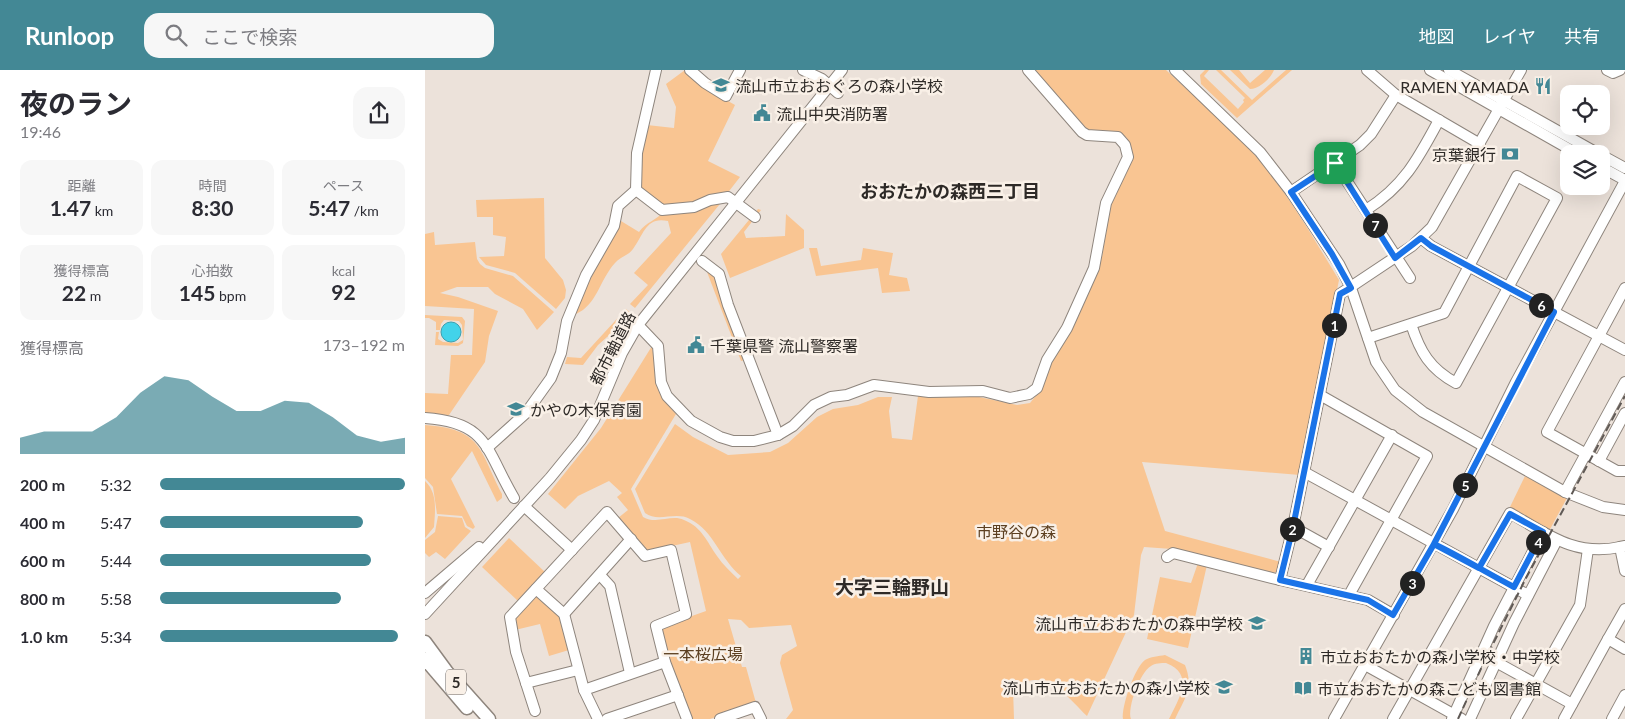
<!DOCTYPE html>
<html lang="ja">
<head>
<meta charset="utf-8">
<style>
	body { margin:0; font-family:Lato,"Noto Sans JP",sans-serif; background:#f7f7f7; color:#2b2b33; height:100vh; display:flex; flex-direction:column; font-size:19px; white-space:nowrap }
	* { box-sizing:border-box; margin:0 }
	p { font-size:16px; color:#7c7c81 }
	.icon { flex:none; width:28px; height:28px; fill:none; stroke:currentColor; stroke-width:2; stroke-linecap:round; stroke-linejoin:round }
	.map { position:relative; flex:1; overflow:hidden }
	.side { display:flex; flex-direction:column; background:#fff; width:425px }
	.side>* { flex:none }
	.buttons { position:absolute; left:1135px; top:15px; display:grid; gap:10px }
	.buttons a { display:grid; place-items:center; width:50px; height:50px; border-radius:10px; background:#fff; box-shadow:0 5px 20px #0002; font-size:25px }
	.pin { position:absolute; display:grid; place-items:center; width:42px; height:42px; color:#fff; margin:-21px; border-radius:10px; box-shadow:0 2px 8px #0006 }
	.km { position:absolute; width:25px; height:25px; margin:-12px; border-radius:50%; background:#222; color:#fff; font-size:14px; line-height:25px; text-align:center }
	.round { display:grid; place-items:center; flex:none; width:52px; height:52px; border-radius:15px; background:#f7f7f7 }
	.overview { display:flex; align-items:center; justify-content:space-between; height:85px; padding:0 20px }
	h1 { font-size:28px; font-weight:700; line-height:38px }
	.metrics { display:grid; grid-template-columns:repeat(3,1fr); gap:8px; height:85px; padding:5px 20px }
	.metrics div { display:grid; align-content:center; border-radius:12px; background:#f7f7f7; text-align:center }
	.metrics b { font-size:21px; font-weight:700 }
	.metrics small { font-size:14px; font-weight:400 }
	.metrics p { font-size:14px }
	.chart { height:140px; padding:10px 20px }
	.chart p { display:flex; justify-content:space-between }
	.chart svg { width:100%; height:90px; margin-top:5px; fill:#438895; opacity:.7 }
	ul { padding:0 20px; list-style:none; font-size:16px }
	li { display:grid; grid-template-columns:80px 60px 1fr; align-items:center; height:38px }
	li i { height:12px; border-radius:6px; background:#438895 }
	header { display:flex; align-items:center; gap:30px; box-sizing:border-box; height:70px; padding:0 25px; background:#438895; color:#fff }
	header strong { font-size:24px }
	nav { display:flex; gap:28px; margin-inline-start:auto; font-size:18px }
	.search { width:350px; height:45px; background:#f7f7f7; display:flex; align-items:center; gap:12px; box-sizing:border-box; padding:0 18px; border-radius:15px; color:#7c7c81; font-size:19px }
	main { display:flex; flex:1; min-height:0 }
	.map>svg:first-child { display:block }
</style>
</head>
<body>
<header>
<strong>Runloop</strong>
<div class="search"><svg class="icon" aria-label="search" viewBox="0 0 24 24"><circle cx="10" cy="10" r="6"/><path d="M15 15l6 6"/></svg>ここで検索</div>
<nav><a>地図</a><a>レイヤ</a><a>共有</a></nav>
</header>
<main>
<section class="side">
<div class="overview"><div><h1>夜のラン</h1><p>19:46</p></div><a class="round"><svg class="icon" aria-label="share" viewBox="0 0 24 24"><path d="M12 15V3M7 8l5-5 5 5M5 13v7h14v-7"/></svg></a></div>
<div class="metrics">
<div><p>距離</p><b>1.47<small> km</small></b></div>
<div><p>時間</p><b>8:30</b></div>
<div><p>ペース</p><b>5:47<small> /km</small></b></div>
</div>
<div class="metrics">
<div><p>獲得標高</p><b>22<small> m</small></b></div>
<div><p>心拍数</p><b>145<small> bpm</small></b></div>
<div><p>kcal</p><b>92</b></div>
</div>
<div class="chart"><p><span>獲得標高</span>173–192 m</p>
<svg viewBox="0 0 160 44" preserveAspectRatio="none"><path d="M0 44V36L10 33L20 33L30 33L40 26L50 14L60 6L70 8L80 16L90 23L100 23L110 18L120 19L130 26L140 35L150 38L160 36V44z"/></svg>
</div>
<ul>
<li><b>200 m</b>5:32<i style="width:100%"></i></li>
<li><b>400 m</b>5:47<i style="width:83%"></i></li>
<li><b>600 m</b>5:44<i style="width:86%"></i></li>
<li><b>800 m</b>5:58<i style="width:74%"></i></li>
<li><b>1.0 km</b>5:34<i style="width:97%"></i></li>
</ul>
</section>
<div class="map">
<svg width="1200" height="649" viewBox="0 0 1200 649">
	<rect width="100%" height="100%" fill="#ece2da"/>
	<g fill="#f9c592">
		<polygon points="260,0 282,19 310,35 283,91 315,107 301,125 269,135 243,139 214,118 214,91 222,55 249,58 251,37 241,14"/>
		<path d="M609 0H741C776 33 815 64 844 102 870 136 892 174 914 210L875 405 717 392 740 461 856 492 854 501 845 504 747 479 719 477 716 485 709 545 662 646C639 624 622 596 588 618L589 649H361L368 640 355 593 357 585 372 576 366 555 324 558 316 550 303 549 317 597H321L331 633 285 649H265L238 575 236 557 281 541 265 472 224 481H219L193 448 203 440 192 427 197 423 184 411 153 426 140 439 123 424 176 358 227 276C231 302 233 324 251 344L206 419 218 447C232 455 246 444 259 450 277 457 282 472 292 486 298 495 306 502 313 509L316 506C295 489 289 461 265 449 250 441 233 453 220 443L210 419 250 354 268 367 303 385 345 382 363 373 392 347 408 339 433 335 453 327H467L464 341 467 368 487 370 493 326 554 327 592 335 605 333 617 318 625 295 671 205 677 187 686 134 708 88 702 68 687 61 663 60Z"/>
		<polygon points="780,0 784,0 779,6 813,39 819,32 818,30 820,28 791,0 796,0 827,30 861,0 867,0 812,48 776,14 775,5"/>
		<path d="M805 0H814L825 13 840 0H849C846 8 834 19 825 19Z"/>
		<polygon points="119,128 120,188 138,210 141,220 140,228 131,239 90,203 61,195 54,187 79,186 81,167 68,165 68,147 52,147 51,130"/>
		<path d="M299 129 210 238 205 234 223 215 209 203 246 163 243 151C221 146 219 164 208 179 204 185 195 187 190 193 175 209 172 235 151 244L150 241 193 152 196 151 214 162C221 152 232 150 239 141Z"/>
		<polygon points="333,139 336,140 319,162 321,168 360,166 361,144 379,160 379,178 305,208 296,184"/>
		<polygon points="9,162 10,175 50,172 52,189 55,194 60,198 88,206 129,242 112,260 98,239 70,224 63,217 32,217 15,223 33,227 73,241 64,266 60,292 24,345 0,344 0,323 23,324 26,285 47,285 49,239 0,236 0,164"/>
		<polygon points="384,178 392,178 396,196 436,190 438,178 468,183 464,205 482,208 485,221 457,223 453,198 391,206"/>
		<polygon points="282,202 291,208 320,290 316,291"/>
		<polygon points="201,239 207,244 194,262 190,260 173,275 158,295 140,294 142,287 156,288"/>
		<polygon points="0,245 37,247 40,251 38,273 33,276 10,275 11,262 14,262 13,269 18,272 33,273 38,270 37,255 34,251 19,250 16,254 15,260 11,260 11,252 4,248 0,248"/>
		<path d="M0 355C57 359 54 379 77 424V428L72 432 47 381 26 409 50 457 48 459 42 456 37 446 12 444 8 417 0 408Z"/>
		<polygon points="1100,406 1142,428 1124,461 1084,439"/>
		<path d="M0 411C13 423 10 441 9 457L0 468Z"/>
		<polygon points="13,446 37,448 40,457 46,461 20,489 11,482 4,487 0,483 0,470 10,462"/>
		<polygon points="84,468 121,503 94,532 57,497"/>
		<polygon points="773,493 782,495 763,578 722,569 735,507 766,513"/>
		<polygon points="109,525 113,525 136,548 144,580 124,586 115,554 90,560 88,548"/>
		<path d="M740 585 760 595C769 618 760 628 750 649H744C754 629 770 604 741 593 736 593 730 593 726 596 715 602 702 638 706 649H698C696 637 710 597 720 590 725 587 734 586 740 585Z"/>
	</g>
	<circle fill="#42d3ea" stroke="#3ca0b0" cx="26" cy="262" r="10"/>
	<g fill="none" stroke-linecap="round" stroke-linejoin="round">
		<g stroke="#8e857d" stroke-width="12">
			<g id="minor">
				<polyline points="265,0 280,13 301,26 315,0"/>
				<polyline points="378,0 397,9 413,23"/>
				<polyline points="750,0 835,82 866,122 914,194 926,218 951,292 970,320 998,342 1140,422 1178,437 1200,440"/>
				<polyline points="942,0 971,25 1055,74"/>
				<polyline points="1005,0 1153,84"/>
				<polyline points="1024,0 1174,84"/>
				<polyline points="1182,0 1188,3 1195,0"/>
				<polyline points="1176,85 1200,98"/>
				<polyline points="910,93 985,208"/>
				<polyline points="1176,97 1200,110"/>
				<polyline points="211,120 237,140 269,137 285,130 303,127 330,147"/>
				<polyline points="866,122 935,75 946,64 971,25"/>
				<path d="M941 140C979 116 993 89 1014 50"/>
				<polyline points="996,168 1006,176 1200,280"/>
				<polyline points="277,191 294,204 303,235 353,365"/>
				<polyline points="1200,218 1122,362 1192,401 1200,401"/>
				<polyline points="213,255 233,276 236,312 242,326 266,351 295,367 308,371 329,371 353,365 368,356 389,335 406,327 422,325 449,315 504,322 558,321 585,328 604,324 612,318 622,290 642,258 669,198 681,133 703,87 700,75 693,67 662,65 657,62 603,0"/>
				<path d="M943 268 1019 243 1092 106 1132 128 1031 313C1005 299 995 282 986 254"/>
				<polyline points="895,325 1002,386 924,525"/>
				<path d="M0 348C64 352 61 381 89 428"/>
				<polyline points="62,378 101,343 126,308 136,283 142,251 161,205 189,156 193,136 211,120 212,83 231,0"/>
				<polyline points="1174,391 1200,343"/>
				<polyline points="879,402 1103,525"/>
				<polyline points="1140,422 1200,312"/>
				<polyline points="99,436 147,480"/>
				<polyline points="868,457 904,477"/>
				<polyline points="1200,476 1195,477 1200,501"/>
				<polyline points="742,487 748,483 855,510 868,457 915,224 987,176 1007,157 1096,0"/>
				<polyline points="175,505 185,516 205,603"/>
				<polyline points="855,510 943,530 969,545"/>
				<polyline points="882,515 967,365"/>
				<polyline points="111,519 139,544 159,620 173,649"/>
				<polyline points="0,523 54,477"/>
				<polyline points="1200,539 1183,569 1200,579"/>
				<polyline points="0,544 125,408 156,370 169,350 197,283 213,255 417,0"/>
				<polyline points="139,544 206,469"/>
				<polyline points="1071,592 1147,634"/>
				<polyline points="940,595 1037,649"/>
				<polyline points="153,600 101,613 91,582 85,547 182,442 220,486 246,480 261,544 231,556 240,592 262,649"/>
				<polyline points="101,613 110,641"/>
				<polyline points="159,620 240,592"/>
				<polyline points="182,649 253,625"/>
				<polyline points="295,649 330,637 336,649"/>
				<polyline points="909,649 1028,439 1091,312 1200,111"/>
				<path d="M968 649 1085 443C1122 464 1150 487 1195 477"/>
				<polyline points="1027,649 1069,556 1118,462"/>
				<polyline points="1045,649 1089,553 1132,470"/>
				<polyline points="1091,649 1155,535 1163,479"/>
				<polyline points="1139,649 1183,569"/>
				<polyline points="1187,649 1200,625"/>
			</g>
		</g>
		<g stroke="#8e857d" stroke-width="15">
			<g id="major">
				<polyline points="0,572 22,602 64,649"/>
				<polyline points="0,589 42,638"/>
			</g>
		</g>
		<use href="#minor" stroke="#fff" stroke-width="10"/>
		<use href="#major" stroke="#fff" stroke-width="12"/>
		<polyline stroke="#5f5955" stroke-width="2" stroke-dasharray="8 4" stroke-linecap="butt" points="1033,649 1059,592 1101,508 1200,326"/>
	</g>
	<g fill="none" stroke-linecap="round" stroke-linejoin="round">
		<g stroke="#fff" stroke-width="10">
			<path id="route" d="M910 93 866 122 907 184 926 218 915 224 868 457 855 510 943 530 968 545 1009 474 1054 498 1085 444 1118 462 1089 517C1062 503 1036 487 1009 474L1129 242 1006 176 996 168 970 188 910 93"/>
		</g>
		<use href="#route" stroke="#1a73e8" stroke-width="6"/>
	</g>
	<defs>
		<g id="school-bare" transform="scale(1.35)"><path d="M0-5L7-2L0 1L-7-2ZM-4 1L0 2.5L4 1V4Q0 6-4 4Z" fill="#438895" stroke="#f9f0e7" stroke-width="2.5" paint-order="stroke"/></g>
		<g id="restaurant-bare" transform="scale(1.35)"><path d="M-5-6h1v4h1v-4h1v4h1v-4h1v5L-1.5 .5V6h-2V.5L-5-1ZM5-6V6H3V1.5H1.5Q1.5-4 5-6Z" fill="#438895" stroke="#f9f0e7" stroke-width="2.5" paint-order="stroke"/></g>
		<g id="civic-bare" transform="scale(1.35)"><path d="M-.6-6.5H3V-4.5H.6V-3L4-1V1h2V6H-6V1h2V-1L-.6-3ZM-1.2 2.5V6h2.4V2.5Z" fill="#438895" stroke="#f9f0e7" stroke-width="2.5" paint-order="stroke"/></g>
		<g id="bank-bare" transform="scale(1.35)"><path d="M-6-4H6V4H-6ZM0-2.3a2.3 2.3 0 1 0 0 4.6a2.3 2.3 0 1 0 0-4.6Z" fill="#438895" stroke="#f9f0e7" stroke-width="2.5" paint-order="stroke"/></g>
		<g id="building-bare" transform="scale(1.35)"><path d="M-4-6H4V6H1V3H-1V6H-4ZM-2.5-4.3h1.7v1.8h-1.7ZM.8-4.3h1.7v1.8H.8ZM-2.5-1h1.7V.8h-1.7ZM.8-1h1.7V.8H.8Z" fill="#438895" stroke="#f9f0e7" stroke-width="2.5" paint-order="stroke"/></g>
		<g id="library-bare" transform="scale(1.35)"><path d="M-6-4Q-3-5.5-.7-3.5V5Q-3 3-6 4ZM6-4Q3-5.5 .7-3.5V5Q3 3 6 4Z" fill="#438895" stroke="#f9f0e7" stroke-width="2.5" paint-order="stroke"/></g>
	</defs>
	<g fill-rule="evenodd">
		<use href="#school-bare" x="296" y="15"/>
		<use href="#restaurant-bare" x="1118" y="16"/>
		<use href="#civic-bare" x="337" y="43"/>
		<use href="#bank-bare" x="1085" y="84"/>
		<use href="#civic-bare" x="271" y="275"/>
		<use href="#school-bare" x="91" y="339"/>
		<use href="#school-bare" x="832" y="553"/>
		<use href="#building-bare" x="881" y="586"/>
		<use href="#school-bare" x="799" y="617"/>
		<use href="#library-bare" x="878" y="618"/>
	</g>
	<g text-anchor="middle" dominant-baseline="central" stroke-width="5" stroke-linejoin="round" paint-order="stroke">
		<rect fill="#f9f0e7" stroke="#6b6561" stroke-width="1" x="21" y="599.5" width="20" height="25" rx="4"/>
		<g font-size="15" font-weight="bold" fill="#2e2a27">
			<text x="31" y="612">5</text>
		</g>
		<g font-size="16" fill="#2e2a27" stroke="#f9f0e7" text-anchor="start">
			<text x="310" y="15">流山市立おおぐろの森小学校</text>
			<text x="1104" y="16" text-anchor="end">RAMEN YAMADA</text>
			<text x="351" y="43">流山中央消防署</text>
			<text x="1071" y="84" text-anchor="end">京葉銀行</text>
			<text x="285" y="275">千葉県警 流山警察署</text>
			<text x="105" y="339">かやの木保育園</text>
			<text x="818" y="553" text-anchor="end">流山市立おおたかの森中学校</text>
			<text x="895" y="586">市立おおたかの森小学校・中学校</text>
			<text x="785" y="617" text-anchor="end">流山市立おおたかの森小学校</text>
			<text x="892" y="618">市立おおたかの森こども図書館</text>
		</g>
		<g font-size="16" fill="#2e2a27" stroke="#f9f0e7">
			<text transform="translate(187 278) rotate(-63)">都市軸道路</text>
		</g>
		<g font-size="16" fill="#5c3f20" stroke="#f9f0e7">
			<text x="591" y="461">市野谷の森</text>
			<text x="278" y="583">一本桜広場</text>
		</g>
		<g font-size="18" font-weight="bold" fill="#2e2a27" stroke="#f9f0e7">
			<text x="525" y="121">おおたかの森西三丁目</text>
		</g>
		<g font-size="19" font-weight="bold" fill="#2e2a27" stroke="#f9f0e7">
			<text x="467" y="516">大字三輪野山</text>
		</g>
	</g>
</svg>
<div class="buttons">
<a><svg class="icon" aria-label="locate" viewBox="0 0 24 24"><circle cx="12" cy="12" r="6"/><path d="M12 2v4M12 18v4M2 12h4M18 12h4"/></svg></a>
<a><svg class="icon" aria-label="layers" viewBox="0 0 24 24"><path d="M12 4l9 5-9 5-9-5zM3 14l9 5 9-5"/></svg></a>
</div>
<div class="pin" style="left:910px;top:93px;background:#1e9e55"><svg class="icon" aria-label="arrive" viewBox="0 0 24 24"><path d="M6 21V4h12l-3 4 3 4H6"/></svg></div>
<b class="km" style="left:909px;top:255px">1</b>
<b class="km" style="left:867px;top:459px">2</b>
<b class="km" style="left:987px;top:513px">3</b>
<b class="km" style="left:1113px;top:472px">4</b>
<b class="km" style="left:1040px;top:415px">5</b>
<b class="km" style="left:1116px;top:235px">6</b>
<b class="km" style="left:950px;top:155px">7</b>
</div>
</main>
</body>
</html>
